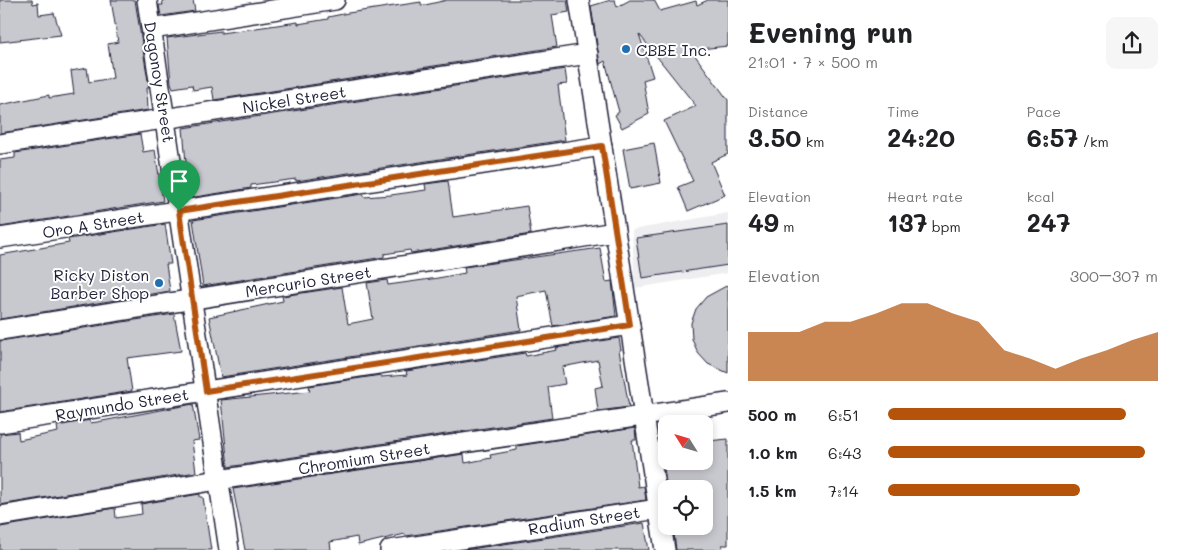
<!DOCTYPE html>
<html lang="en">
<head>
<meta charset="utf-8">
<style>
	body { margin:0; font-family:Mali,sans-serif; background:#f6f6f6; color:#202124; height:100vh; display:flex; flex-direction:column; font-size:19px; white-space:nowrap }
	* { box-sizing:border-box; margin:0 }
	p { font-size:16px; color:#757577 }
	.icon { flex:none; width:28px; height:28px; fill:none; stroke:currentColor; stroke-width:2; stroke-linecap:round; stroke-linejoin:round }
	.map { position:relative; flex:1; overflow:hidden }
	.panel { display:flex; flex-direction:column; background:#fff; width:450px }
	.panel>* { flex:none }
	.needle { width:32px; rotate:307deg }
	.tools { position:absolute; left:658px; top:415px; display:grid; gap:10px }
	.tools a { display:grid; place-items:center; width:55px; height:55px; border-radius:10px; background:#fff; box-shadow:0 2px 8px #0003; font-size:25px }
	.pin { position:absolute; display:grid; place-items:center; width:42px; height:42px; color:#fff; margin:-51px -21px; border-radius:50% 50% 50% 0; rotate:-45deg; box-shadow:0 0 5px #0007 }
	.pin .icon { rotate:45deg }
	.round { display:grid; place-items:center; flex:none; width:52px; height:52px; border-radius:10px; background:#f6f6f6 }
	.summary { display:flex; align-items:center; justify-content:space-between; height:85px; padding:0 20px }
	h1 { font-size:28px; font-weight:700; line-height:38px }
	.figures { display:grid; grid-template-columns:repeat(3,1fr); gap:8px; height:85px; padding:5px 20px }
	.figures div { display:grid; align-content:center }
	.figures b { font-size:25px; font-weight:700 }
	.figures small { font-size:14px; font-weight:400 }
	.figures p { font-size:14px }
	.chart { height:140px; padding:10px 20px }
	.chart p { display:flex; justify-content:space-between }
	.chart svg { width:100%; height:90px; margin-top:5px; fill:#b45309; opacity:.7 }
	ul { padding:0 20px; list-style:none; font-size:16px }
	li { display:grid; grid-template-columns:80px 60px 1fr; align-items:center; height:38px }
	li i { height:12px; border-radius:6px; background:#b45309 }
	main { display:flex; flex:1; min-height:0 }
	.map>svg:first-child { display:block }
</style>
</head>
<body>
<main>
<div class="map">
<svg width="728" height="550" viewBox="0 0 728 550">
	<rect width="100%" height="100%" fill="#fff"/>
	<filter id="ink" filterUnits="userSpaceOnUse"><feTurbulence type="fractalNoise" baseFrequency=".02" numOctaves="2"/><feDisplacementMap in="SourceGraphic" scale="10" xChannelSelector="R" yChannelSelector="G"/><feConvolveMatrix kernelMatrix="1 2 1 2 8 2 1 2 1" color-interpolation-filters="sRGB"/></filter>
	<g filter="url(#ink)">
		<polygon fill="#eeeef1" points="728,213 728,273 635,288 632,230"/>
		<g fill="#c8c8cf" stroke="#22223b">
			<polygon points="0,0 32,0 33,4 38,3 39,15 54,13 61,35 0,42"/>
			<polygon points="111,0 135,0 149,87 147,87 148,110 0,133 0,105 49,95 49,98 74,94 71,71 87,68 89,82 113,78 108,44 118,42"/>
			<polygon points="162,0 193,0 195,11 161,16 159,5 163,5"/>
			<polygon points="447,0 567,0 569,12 552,15 557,47 214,100 212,87 193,90 192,85 173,88 171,83 167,38 221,31 221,33 298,22 298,24 328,19 328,17 348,13 421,2 421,6"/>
			<polygon points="611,0 615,0 617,7 630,0 654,0 660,11 696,1 697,5 708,0 728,0 728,46 691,50 728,100 728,154 711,162 725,195 688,211 678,187 693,181 664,121 696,106 639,34 653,77 643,80 649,114 622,128 615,115 619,112 605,61 600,64 591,6"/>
			<polygon points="565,69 567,84 558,85 565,140 296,181 296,179 251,185 251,188 189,198 183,128"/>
			<polygon points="140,134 143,152 155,150 163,201 0,227 0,160 15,158 15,153"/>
			<polygon points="654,143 661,183 630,189 623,149"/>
			<polygon points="448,181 453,217 527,206 531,234 411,253 410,250 384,254 384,257 203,286 193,220 363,194 364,197 391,195 426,190 425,184"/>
			<polygon points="165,224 171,264 166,264 170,291 0,319 0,255 69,243 68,239"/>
			<polygon points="728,225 728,265 642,278 636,238"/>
			<polygon points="600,248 606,282 612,281 616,316 553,326 546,290 516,296 521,330 221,377 209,317 283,301 282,296 342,287 348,324 373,319 367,283 387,280 388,285 438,278 465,273 464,267"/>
			<polygon points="728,285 728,373 708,364 698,353 692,339 691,323 696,309 706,297"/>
			<polygon points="174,314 181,351 127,358 132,391 0,412 0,341"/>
			<polygon points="619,338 621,350 619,350 629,407 598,411 595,388 603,386 598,360 562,367 565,384 548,387 552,418 228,467 221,400 310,391 309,386 381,375 381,377 407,375 406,371 525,353 526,356 557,350 556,348"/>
			<polygon points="193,404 199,440 192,441 196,472 0,505 0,434 18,432 19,440 58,432 57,426 90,420 90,423 97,422"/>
			<polygon points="635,428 636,440 632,440 638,487 644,486 646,500 406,536 405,534 358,545 357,537 330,542 331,550 245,550 233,489 464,454 465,463 491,458 490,455 517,450 517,446"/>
			<polygon points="728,439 728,545 722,545 723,550 676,550 673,526 706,526 704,489 667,489 663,461 710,461 708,441"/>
			<polygon points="200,494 200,497 203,497 211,550 0,550 0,527 115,508 116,518 142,514 141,504"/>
			<polygon points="644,523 649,550 464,550"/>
		</g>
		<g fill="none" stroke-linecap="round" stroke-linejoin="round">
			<g stroke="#22223b" stroke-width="22">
				<g id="minor">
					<polyline points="147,0 229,550"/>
					<polyline points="579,0 665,550"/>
					<polyline points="152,29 335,0"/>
					<polyline points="0,144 588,54"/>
					<polyline points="0,238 602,146"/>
					<polyline points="0,330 615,232"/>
					<polyline points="0,423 630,325"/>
					<polyline points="0,516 218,480 728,403"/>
					<polyline points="390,550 658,509"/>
				</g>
			</g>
			<use href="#minor" stroke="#fff" stroke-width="19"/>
		</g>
	</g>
	<g fill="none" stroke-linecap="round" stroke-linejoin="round" filter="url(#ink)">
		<g stroke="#fff" stroke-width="10">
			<polygon id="route" points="602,146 630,325 206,391 179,211"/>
		</g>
		<use href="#route" stroke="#b45309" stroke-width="6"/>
	</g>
	<g fill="#1f6fb2" stroke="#fff" stroke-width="2">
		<circle cx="626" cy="49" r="5"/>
		<circle cx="159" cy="283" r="5"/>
	</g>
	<g text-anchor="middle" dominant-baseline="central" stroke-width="4" stroke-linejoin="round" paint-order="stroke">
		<g font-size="16" fill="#22223b" stroke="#fff" text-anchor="start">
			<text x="636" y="49">CBBE Inc.</text>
			<text x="149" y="274" text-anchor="end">Ricky Diston<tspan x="149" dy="18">Barber Shop</tspan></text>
		</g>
		<g font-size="16" fill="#22223b" stroke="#fff">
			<text transform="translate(160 82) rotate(81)">Dagonoy Street</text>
			<text transform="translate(294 99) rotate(-9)">Nickel Street</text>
			<text transform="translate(93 224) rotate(-9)">Oro A Street</text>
			<text transform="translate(308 281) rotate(-9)">Mercurio Street</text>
			<text transform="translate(122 404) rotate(-9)">Raymundo Street</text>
			<text transform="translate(364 458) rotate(-9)">Chromium Street</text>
			<text transform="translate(584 520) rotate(-9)">Radium Street</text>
		</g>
	</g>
</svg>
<div class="tools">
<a><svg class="needle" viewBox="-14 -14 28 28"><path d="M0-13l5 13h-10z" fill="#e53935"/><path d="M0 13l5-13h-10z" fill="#757577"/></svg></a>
<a><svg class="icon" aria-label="locate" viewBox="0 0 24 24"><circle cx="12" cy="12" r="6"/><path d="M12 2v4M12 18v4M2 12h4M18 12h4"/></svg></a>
</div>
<div class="pin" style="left:179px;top:211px;background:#1e9e55"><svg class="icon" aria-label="arrive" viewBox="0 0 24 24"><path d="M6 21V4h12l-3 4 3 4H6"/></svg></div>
</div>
<section class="panel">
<div class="summary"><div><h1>Evening run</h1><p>21:01 · 7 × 500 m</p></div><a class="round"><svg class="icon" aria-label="share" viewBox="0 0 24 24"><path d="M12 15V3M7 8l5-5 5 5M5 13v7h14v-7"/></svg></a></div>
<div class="figures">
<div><p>Distance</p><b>3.50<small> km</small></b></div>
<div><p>Time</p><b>24:20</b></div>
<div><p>Pace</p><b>6:57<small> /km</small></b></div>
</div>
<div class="figures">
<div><p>Elevation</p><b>49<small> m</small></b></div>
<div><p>Heart rate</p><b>137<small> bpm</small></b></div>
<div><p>kcal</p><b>247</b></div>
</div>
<div class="chart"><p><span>Elevation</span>300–307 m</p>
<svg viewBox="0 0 160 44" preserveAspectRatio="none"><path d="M0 44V20L10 20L20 20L30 15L40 15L50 11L60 6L70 6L80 11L90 15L100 29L110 33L120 38L130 33L140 29L150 24L160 20V44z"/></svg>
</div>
<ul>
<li><b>500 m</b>6:51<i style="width:88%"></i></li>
<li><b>1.0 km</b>6:43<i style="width:95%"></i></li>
<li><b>1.5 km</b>7:14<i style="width:71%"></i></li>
</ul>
</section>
</main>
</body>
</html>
